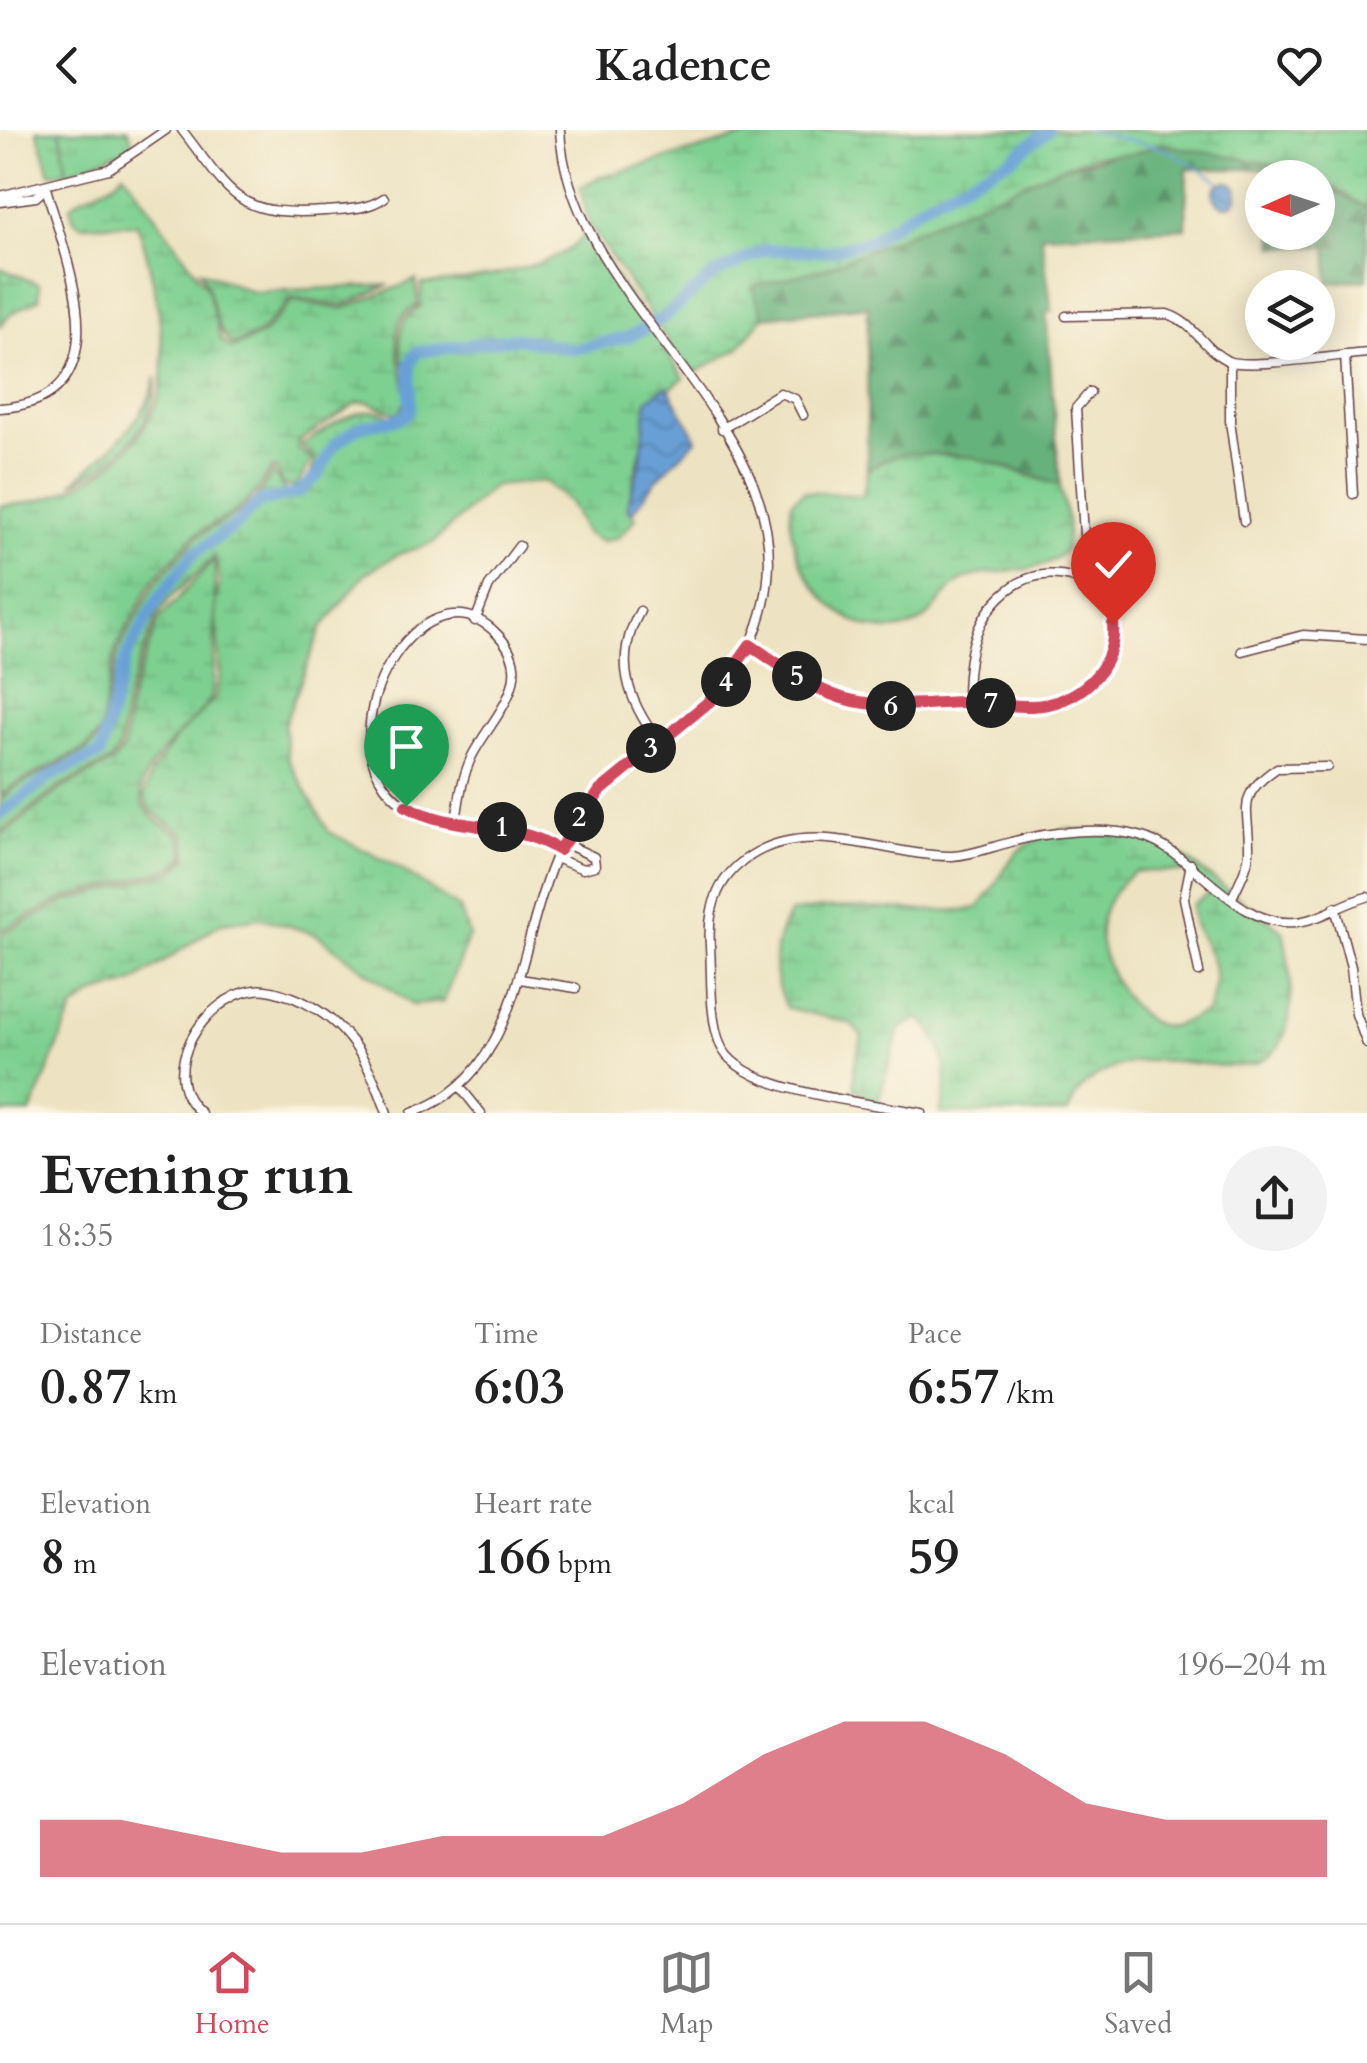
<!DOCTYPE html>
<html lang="en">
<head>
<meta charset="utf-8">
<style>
	body { margin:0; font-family:Cardo,serif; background:#f2f2f2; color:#222; height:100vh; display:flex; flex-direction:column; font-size:38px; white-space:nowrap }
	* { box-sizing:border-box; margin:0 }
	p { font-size:32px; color:#767676 }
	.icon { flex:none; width:55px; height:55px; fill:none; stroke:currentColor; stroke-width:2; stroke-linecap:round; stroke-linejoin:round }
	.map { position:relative; height:983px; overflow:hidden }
	.panel { display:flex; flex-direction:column; background:#fff; flex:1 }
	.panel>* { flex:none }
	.needle { width:65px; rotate:267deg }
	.tools { position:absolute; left:1245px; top:30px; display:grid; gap:20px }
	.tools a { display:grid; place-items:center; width:90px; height:90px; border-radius:50%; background:#fff; box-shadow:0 5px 25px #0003; font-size:50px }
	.pin { position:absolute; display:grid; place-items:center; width:85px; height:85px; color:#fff; margin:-102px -42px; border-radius:50% 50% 50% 0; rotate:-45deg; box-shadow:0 0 10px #0007 }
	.pin .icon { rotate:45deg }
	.km { position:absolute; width:50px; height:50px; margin:-25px; border-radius:50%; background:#222; color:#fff; font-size:28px; line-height:50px; text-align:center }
	.round { display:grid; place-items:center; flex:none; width:105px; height:105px; border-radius:52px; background:#f2f2f2 }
	.head { display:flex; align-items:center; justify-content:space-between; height:170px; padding:0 40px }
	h1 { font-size:55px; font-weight:600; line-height:75px }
	.metrics { display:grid; grid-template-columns:repeat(3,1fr); gap:15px; height:170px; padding:10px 40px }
	.metrics div { display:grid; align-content:center }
	.metrics b { font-size:50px; font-weight:600 }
	.metrics small { font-size:28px; font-weight:400 }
	.metrics p { font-size:28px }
	.chart { height:280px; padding:20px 40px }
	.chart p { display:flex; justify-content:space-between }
	.chart svg { width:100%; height:180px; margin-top:10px; fill:#d1495b; opacity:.7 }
	header { display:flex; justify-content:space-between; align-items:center; height:130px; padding:0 40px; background:#fff; font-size:45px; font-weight:600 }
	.menu { display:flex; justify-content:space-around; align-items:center; height:140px; border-top:2px solid #e0e0e0; background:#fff; font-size:28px; color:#767676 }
	.menu a { display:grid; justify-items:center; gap:5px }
	.menu .on { color:#d1495b }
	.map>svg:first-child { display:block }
</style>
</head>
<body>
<header><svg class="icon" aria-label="back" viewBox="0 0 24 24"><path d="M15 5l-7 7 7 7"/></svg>Kadence<svg class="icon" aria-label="heart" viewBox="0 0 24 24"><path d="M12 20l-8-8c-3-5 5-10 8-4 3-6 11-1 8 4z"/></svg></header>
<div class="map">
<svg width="1367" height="983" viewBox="0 0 1367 983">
	<defs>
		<pattern id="grass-tufts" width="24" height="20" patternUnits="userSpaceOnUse" patternTransform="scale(2.5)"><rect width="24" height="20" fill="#7ed091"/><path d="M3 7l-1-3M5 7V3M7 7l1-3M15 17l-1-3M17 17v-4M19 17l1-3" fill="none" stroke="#6eb27d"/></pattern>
		<pattern id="forest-firs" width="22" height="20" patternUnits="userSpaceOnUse" patternTransform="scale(2.5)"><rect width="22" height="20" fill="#66b27b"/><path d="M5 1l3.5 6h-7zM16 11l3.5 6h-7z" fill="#569065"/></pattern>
		<pattern id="wetland-marsh" width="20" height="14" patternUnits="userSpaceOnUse" patternTransform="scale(2.5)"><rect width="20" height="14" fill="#7ed091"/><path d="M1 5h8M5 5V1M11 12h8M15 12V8" fill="none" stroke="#6eb27d"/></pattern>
		<pattern id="water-waves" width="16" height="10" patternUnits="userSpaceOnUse" patternTransform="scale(2.5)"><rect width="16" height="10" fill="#68a0d6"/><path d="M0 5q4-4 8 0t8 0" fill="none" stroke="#5882ae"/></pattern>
	</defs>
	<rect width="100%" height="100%" fill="#fcf5e5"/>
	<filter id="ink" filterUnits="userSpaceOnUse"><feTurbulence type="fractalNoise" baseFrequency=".01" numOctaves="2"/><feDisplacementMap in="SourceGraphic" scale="20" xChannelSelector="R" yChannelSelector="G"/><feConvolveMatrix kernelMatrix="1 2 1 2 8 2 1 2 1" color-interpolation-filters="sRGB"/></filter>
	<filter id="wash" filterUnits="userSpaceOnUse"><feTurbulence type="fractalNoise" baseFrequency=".0048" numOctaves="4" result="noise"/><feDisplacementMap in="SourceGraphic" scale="40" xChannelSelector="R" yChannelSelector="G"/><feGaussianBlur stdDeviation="2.25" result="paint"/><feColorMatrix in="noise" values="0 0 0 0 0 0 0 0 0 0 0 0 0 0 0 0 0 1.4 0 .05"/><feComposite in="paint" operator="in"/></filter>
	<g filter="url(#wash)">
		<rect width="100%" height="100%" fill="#ede3c2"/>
		<polygon fill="url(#grass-tufts)" stroke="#64785e" stroke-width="2.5" points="60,0 128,0 134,16 67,43"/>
		<g fill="url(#forest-firs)" stroke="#586853" stroke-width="2.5">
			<path d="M1160 14 1248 28 1309 47H1267L1265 39H1187L1186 98 1041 105 1052 181 1046 182 1060 356C1004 334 920 303 867 342L868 176 763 187 751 157 829 137 1059 38Z"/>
			<polygon points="1318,51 1367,78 1367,149 1329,153 1327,116 1274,117 1273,103 1318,102"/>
		</g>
		<g fill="url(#wetland-marsh)" stroke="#64785e" stroke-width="2.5" fill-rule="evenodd">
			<polygon points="37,0 60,0 67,43 50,43"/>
			<polygon points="768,0 1367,0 1367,78 1318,48 1282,36 1161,14 1132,24 1094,26 1059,38 829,137 752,157 763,187 739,218 691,245 589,94 580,57 598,48"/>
			<path d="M124 42 207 158 221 210 232 218 262 205 292 171 342 179 416 150 418 175C378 194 407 238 406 271L398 284 367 272 356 273 298 312V319L312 329 296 357 282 355 277 339H271L255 364 238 380 196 404 153 450 115 520 100 602 86 618 12 656 0 667V376C67 372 133 336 158 269 172 231 152 131 137 94L82 95 74 90 70 77C86 60 111 60 124 42Z"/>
			<path d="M585 102 684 248C644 273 640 331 627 377L636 388 619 407 601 412 585 403 569 372 544 351 493 356 433 413 399 424 366 443 321 499 284 595 288 629 329 702 396 736 459 778 469 806 443 872 412 875 316 804 261 788 221 793 132 853 96 863 73 879 31 983H0V805L66 771 172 742 188 727 184 704 151 681 144 667 151 643 175 609 215 568 220 545 215 475 220 452 215 427 169 469 156 488 128 564 119 619 110 631 59 657 0 703V671L14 658 87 620 102 604 118 521 156 452 198 406 240 382 258 366 273 342 285 361 298 359 310 347 315 329 301 315C326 302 344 281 375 281 383 281 389 287 399 287 431 257 370 206 421 176V154C458 153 570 138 585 102Z"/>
			<polygon points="0,138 39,154 40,168 9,185 0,197"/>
			<path d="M200 140 252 162 389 155 342 176 291 168 260 203 233 215C212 199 213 162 200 140Z"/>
			<path d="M156 247C156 297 114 334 72 354 105 323 147 292 156 247Z"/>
			<path d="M909 323 973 327 1060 356 1068 395 1065 420C1044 446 1000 438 970 447 943 455 938 487 912 496 843 519 780 432 792 371L804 361 863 366 867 342 883 330Z"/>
			<path d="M214 430C216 443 215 561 211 569 196 594 116 647 149 683 156 692 171 699 181 706L185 726 170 739 65 768 0 801V707L61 659 112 633 123 620 131 565 159 489Z"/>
			<path d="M1065 699 1162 711 1283 801C1293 848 1306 939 1232 936 1185 935 1146 920 1102 943 1084 953 1074 964 1068 983H940C952 950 945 912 920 888L900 899 877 974 855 959 854 937 862 906 850 893 787 878C770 848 771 812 790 783 852 769 915 787 978 778 1017 731 999 721 1065 699ZM1136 741 1187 742 1210 762 1192 775C1188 813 1231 818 1207 882 1196 886 1182 894 1171 896 1135 900 1101 835 1100 805 1099 781 1116 753 1136 741Z"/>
		</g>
		<g fill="url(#water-waves)" stroke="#596080" stroke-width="2.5">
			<circle cx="1226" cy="64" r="12"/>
			<polygon points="667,256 697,309 658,348 632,383 627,377 641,329 647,270"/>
		</g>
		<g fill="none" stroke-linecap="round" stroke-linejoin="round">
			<polyline stroke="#68a0d6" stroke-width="2.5" points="1086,0 1165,19 1219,51"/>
			<polyline stroke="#68a0d6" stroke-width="12" points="0,685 51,646 100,624 126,527 158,469 193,424 237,394 259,372 298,363 318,345 334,315 359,297 401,288 410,280 410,233 417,222 516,208 575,219 629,207 666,186 713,145 765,120 828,121 871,110 925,73 1011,29 1048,0"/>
		</g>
	</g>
	<g filter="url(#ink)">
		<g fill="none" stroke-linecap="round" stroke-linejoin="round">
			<g stroke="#623c42" stroke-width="11">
				<g id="minor">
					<path d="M182 0C233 66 236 87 325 81 347 79 366 80 384 68"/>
					<polyline points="0,66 109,39 166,0"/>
					<polyline points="0,72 36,67 46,58"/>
					<path d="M1066 186 1167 184C1194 192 1203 219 1228 231 1246 239 1340 225 1367 223"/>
					<polyline points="1345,225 1353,364"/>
					<polyline points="1230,233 1230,291 1244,391"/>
					<path d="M0 278C126 270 67 132 46 58"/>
					<polyline points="722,299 780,263 795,269 803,285"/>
					<polyline points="1087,452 1076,278 1090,262"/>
					<path d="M640 481C613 529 627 570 659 612"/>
					<polyline points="475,491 489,456 519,416"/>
					<path d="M749 515C779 534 808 558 842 568 886 581 927 571 971 572 998 572 1028 581 1054 573 1076 566 1096 551 1107 531 1142 468 1060 417 1007 461 972 490 967 529 967 572"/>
					<polyline points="1242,521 1303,505 1367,509"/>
					<path d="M456 693C459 669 462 647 472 626 492 587 540 547 497 504 427 432 333 582 384 655 421 709 506 686 559 719"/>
					<polyline points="555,728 583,739 595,736 594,727 562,712"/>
					<polyline points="1191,734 1184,768 1199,842"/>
					<path d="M1232 768C1238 754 1248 738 1249 722 1250 679 1234 667 1277 638L1327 637"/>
					<polyline points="1335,777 1351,837 1356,884 1367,914"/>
					<polyline points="520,849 576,858"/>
					<polyline points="460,957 481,983"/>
					<path d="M201 983C154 944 204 867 254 860 266 858 280 863 292 867 346 888 369 931 387 983"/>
					<path d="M412 983C520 945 516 821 554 731 593 636 708 607 750 515 842 311 569 189 560 0"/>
					<path d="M922 983C875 973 739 964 720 914 709 885 712 847 710 816 707 775 719 743 757 722 817 689 890 727 952 726 973 725 991 717 1011 712 1046 702 1104 696 1139 706 1195 721 1234 798 1296 792 1320 790 1343 773 1367 767"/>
				</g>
			</g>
			<use href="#minor" stroke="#fff" stroke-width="8"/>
		</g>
	</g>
	<g fill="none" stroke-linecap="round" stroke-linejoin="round" filter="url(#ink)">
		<g stroke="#fff" stroke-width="20">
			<path id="route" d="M406 676C454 703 511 689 559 720L600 661 710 571 750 515C779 534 808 557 842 568 883 580 922 573 963 572 986 571 1009 577 1032 576 1076 575 1117 540 1113 494"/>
		</g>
		<use href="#route" stroke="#d1495b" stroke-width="12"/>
	</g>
</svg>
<div class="tools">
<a><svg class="needle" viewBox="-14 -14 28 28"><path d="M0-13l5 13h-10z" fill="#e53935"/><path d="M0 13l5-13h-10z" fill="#767676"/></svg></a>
<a><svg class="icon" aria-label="layers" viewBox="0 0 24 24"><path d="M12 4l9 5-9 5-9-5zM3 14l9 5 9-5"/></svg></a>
</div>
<div class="pin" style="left:406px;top:676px;background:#1e9e55"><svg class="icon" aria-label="arrive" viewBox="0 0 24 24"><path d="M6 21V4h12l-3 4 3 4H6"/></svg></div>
<div class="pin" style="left:1113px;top:494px;background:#d93025"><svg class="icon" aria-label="check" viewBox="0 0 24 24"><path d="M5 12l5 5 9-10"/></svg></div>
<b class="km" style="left:502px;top:697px">1</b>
<b class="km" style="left:579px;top:687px">2</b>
<b class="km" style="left:651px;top:618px">3</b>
<b class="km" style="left:726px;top:552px">4</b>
<b class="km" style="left:797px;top:546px">5</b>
<b class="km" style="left:891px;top:576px">6</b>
<b class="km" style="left:991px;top:573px">7</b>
</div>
<section class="panel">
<div class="head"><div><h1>Evening run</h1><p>18:35</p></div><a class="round"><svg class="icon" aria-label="share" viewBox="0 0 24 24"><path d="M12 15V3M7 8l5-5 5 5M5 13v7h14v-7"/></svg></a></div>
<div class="metrics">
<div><p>Distance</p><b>0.87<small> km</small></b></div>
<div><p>Time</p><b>6:03</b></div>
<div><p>Pace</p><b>6:57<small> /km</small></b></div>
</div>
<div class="metrics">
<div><p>Elevation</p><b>8<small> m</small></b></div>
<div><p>Heart rate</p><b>166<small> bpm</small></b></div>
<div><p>kcal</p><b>59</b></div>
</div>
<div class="chart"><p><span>Elevation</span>196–204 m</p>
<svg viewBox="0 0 160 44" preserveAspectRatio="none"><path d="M0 44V30L10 30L20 34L30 38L40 38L50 34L60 34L70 34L80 26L90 14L100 6L110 6L120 14L130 26L140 30L150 30L160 30V44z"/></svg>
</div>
</section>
<nav class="menu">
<a class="on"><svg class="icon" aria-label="home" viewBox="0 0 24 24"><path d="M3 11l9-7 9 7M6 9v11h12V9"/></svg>Home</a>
<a><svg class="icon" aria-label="map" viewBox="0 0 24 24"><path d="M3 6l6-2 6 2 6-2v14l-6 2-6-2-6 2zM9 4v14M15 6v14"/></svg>Map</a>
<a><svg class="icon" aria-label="saved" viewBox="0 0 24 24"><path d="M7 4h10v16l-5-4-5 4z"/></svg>Saved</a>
</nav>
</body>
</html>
